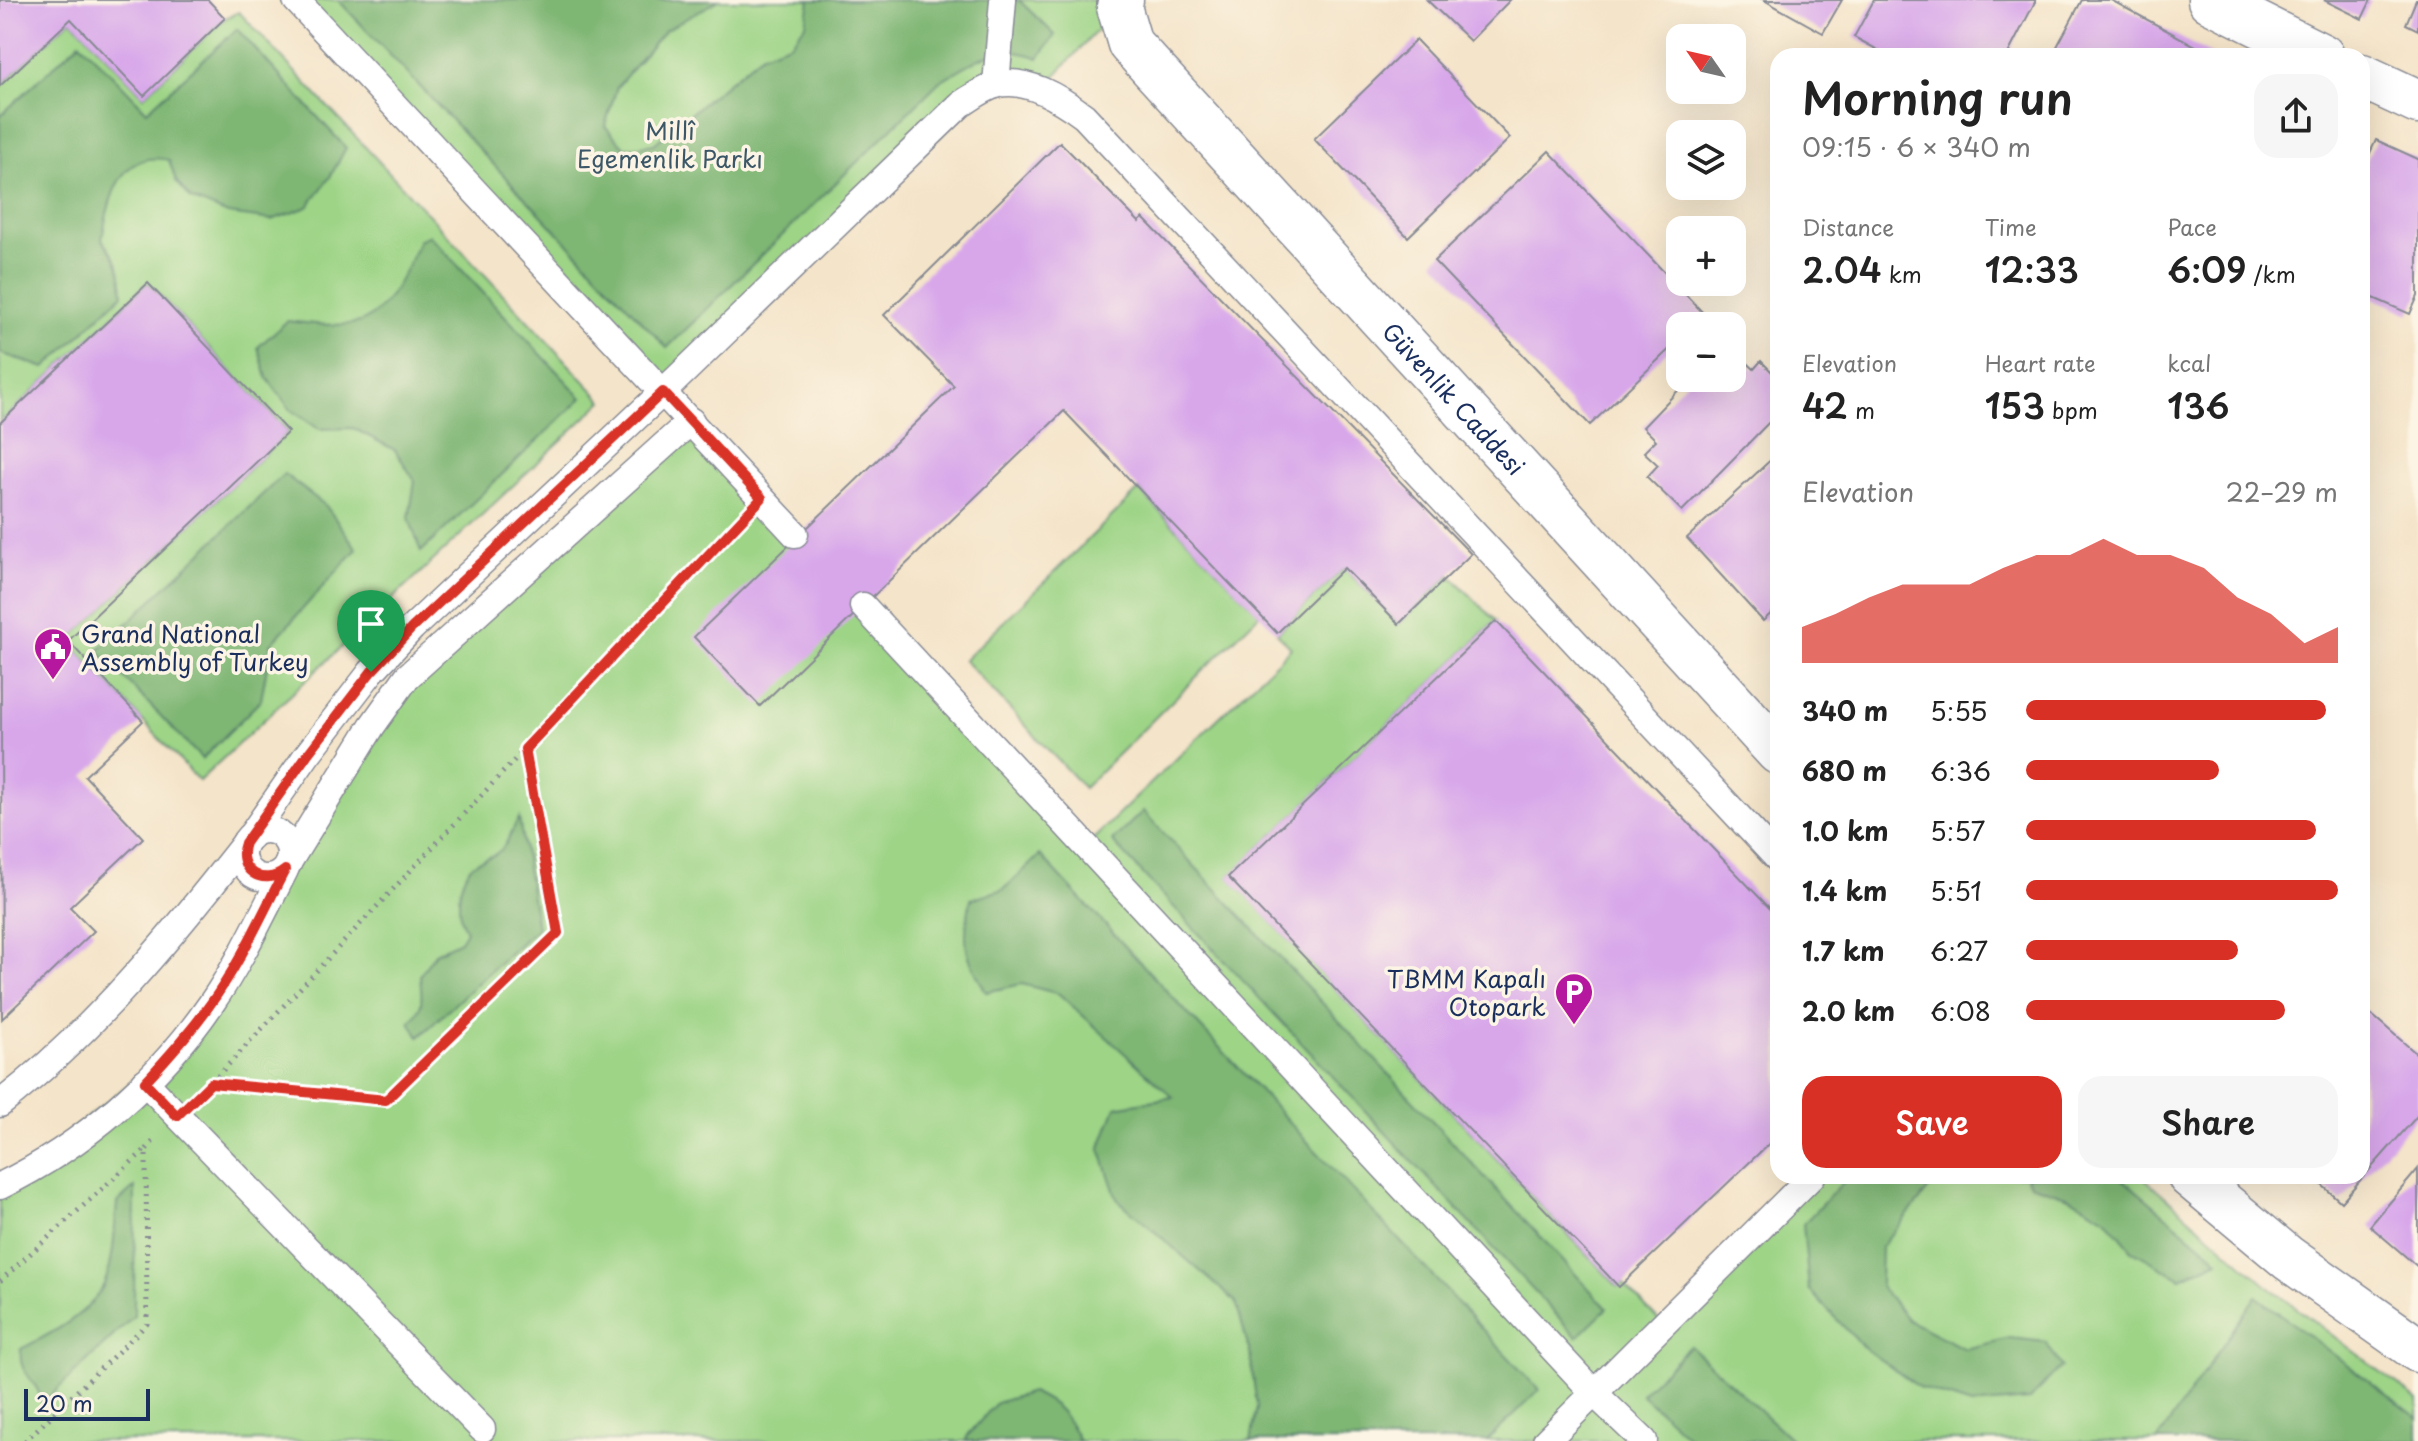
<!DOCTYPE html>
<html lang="en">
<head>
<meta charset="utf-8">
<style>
	body { margin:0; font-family:"Playpen Sans",sans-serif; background:#f6f6f6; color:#222; height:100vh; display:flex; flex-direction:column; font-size:30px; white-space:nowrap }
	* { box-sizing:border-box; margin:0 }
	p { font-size:26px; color:#767676 }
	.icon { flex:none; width:44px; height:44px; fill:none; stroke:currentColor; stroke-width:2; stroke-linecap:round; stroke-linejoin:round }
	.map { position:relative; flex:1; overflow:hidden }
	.details { position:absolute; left:1770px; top:48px; width:600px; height:1136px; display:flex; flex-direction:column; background:#fff; border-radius:24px; box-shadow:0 8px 32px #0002 }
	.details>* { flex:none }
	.needle { width:52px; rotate:304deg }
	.controls { position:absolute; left:1666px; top:24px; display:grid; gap:16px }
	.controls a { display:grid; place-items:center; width:80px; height:80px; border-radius:16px; background:#fff; box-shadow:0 8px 32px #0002; font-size:40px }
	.scale { position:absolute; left:24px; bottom:20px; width:126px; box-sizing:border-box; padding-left:8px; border:4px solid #1b2f5e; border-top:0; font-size:22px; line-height:28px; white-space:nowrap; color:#1b2f5e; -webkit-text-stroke:6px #fcf5e5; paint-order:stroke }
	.pin { position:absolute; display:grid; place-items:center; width:68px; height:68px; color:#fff; margin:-82px -34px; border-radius:50% 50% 50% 0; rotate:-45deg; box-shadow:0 0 8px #0007 }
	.pin .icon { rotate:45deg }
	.round { display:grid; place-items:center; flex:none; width:84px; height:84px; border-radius:24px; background:#f6f6f6 }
	.summary { display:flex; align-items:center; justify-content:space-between; height:136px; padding:0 32px }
	h1 { font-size:44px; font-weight:600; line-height:60px }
	.figures { display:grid; grid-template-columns:repeat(3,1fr); gap:12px; height:136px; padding:8px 32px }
	.figures div { display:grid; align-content:center }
	.figures b { font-size:34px; font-weight:600 }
	.figures small { font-size:22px; font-weight:400 }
	.figures p { font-size:22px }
	.chart { height:224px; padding:16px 32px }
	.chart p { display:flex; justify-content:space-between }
	.chart svg { width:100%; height:144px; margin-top:8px; fill:#d93025; opacity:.7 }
	.cta { display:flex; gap:16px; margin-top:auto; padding:16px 32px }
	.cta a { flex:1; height:92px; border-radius:24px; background:#d93025; color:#fff; font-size:32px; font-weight:600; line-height:92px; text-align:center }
	.cta a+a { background:#f6f6f6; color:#222 }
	ul { padding:0 32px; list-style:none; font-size:26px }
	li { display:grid; grid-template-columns:128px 96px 1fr; align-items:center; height:60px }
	li i { height:20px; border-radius:10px; background:#d93025 }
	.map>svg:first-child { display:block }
</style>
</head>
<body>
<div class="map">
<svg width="2418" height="1441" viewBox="0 0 2418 1441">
	<rect width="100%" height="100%" fill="#fcf5e5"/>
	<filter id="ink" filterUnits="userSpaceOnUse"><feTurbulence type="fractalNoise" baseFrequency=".0125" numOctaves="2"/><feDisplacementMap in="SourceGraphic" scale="16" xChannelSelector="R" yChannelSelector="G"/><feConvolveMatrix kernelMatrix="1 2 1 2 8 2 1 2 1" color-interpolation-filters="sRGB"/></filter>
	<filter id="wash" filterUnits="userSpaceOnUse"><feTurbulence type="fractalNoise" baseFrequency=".006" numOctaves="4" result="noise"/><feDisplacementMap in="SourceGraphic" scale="32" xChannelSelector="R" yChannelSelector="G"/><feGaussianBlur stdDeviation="1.8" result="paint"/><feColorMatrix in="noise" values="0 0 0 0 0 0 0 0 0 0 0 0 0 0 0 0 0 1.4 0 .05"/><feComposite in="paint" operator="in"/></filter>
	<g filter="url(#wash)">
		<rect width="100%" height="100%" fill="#f4e4c9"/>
		<g fill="#9dd486" stroke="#5c8272" stroke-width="2">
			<polygon points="296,0 1121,0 1119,7 1041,91 996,85 663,392"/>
			<polygon points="239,12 603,401 199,781 68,641 288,432 148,283 0,423 0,86 71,19 144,96 225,18"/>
			<polygon points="691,421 1086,846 1291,648 1277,633 1344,568 1399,624 1450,575 1496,621 1229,877 1618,1287 1623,1283 1663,1325 1812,1176 2142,1176 2266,1285 2418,1400 2418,1441 0,1441 0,1186 180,1044 372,726"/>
			<polygon points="1139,490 1260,614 1084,788 964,660"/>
		</g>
		<g fill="#7eb673" stroke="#4c7268" stroke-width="2">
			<path d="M338 0H719L664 31 617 87 605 126 625 148 654 144 762 54 791 43 806 24 810 0H1019L1055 35 1039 58C997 42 975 61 940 81L667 348Z"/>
			<path d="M237 29 346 148 330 177 308 207 272 220 228 214 191 199 176 181 169 160C118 149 109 201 102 239 117 259 122 268 123 294L45 368 0 353V116L80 42 147 111Z"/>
			<path d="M429 235 582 398 421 552 409 518 415 481 395 450 353 428 319 429 291 410 267 378 258 347 287 321C307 323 351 330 368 318 391 303 409 265 419 240Z"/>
			<polygon points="284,474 326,506 357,549 271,644 261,700 202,759 98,651"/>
			<polygon points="1143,811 1607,1308 1577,1337 1112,841"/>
			<path d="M519 818 537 928 419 1037 410 1022C426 1007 421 995 420 975L435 953 460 941 466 931C455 913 456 875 477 862 487 856 495 858 504 846 510 838 513 827 519 818Z"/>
			<path d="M1040 855 1539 1390 1487 1441H1251L1257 1407 1250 1353 1236 1302 1117 1199 1100 1149 1116 1107 1173 1097 1059 994 1022 984 986 992C964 952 962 944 971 899L1004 889Z"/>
			<polygon points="1849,1176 1940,1176 1881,1247 1880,1286 1908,1320 1965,1349 2010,1338 2046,1342 2061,1367 2029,1400 1971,1405 1920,1388 1864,1348 1809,1290 1803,1224"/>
			<polygon points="2026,1176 2119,1176 2219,1260 2181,1278 2133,1251 2106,1218 2069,1197 2030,1184"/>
			<path d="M135 1187 134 1316 42 1404C39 1379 17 1376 21 1349 50 1334 89 1315 104 1284 115 1259 114 1230 117 1203Z"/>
			<polygon points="2256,1296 2418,1418 2418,1441 2157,1441"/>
			<polygon points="1690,1346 1793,1441 1693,1441 1641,1394"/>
			<path d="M1031 1392C1059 1404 1066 1415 1079 1441H966L968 1435 996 1403Z"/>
		</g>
		<g id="blocks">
			<g fill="#d8a7ea">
				<polygon points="0,0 208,0 225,18 144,96 71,19 0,86"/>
				<polygon points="1427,0 1510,0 1470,41"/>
				<polygon points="1764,0 1842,0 1823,33"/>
				<polygon points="1874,0 2036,0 2007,56 1889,56 1854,37"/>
				<polygon points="2082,0 2111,0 2214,56 2052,56"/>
				<polygon points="2324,0 2371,0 2362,19"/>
				<polygon points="2416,0 2418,0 2418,30 2406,24"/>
				<polygon points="1416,40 1510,138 1408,237 1314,139"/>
				<polygon points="2376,140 2418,159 2418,296 2410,314 2362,293 2362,170"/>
				<polygon points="1060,142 1139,222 1143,218 1471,554 1399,624 1344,568 1277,633 1064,411 760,706 694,637 954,386 884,315"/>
				<polygon points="1549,151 1705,315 1693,326 1680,326 1680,339 1590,425 1434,261"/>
				<polygon points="148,283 288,432 68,641 143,721 85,776 143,838 70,907 94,931 2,1019 0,423"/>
				<polygon points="1738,354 1754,369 1761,361 1778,378 1778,413 1682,511 1647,477 1658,465 1644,452 1656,440 1643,427 1690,378 1732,378 1732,360"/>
				<polygon points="1778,453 1778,607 1763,621 1687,538"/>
				<polygon points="1496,621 1778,917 1778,1135 1619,1287 1228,877"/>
				<polygon points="2364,1008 2418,1055 2418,1115 2341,1202 2312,1176 2362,1176"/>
				<polygon points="2418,1169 2418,1267 2370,1226"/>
			</g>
		</g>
	</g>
	<g filter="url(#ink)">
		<use href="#blocks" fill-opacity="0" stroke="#888a94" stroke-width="2"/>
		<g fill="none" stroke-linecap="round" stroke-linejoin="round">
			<g stroke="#888a94" stroke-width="29">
				<g id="service">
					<polyline points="296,0 795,534"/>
					<polyline points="996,85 1003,0"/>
					<polyline points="863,606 1595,1394 1644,1441"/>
					<circle cx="266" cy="854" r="24"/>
					<path d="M250 837 307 755 371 672 412 628 663 392 961 104C971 98 983 89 995 85 1025 76 1061 99 1084 116L1778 859"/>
					<polyline points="288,863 372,726 407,677 691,421"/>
					<polyline points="145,1082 482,1429"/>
					<path d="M0 1104C95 1030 171 937 245 843"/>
					<path d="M0 1186C83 1146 159 1080 211 1004 240 962 262 915 285 870"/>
					<polyline points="1546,1441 1812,1176"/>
				</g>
			</g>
			<g stroke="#888a94" stroke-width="47">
				<g id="minor">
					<polyline points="2210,0 2322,56"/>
					<polyline points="2362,76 2418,102"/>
				</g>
			</g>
			<g stroke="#888a94" stroke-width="47">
				<g id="secondary">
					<path id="s1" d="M1121 0 1119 7 1130 44 1778 752"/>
					<polyline points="2190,1176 2288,1258 2418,1350"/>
				</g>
			</g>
			<g stroke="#888a94" stroke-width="5" stroke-dasharray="2 6" stroke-linecap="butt">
				<polyline points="212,1082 739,521"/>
				<polyline points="202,1092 211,1083 386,1100 558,933 525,749"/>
				<polyline points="0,1281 145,1150"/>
				<polyline points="25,1441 147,1324 146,1150 155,1139"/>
			</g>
			<use href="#service" stroke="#fff" stroke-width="26"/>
			<use href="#minor" stroke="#fff" stroke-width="44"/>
			<use href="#secondary" stroke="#fff" stroke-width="44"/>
		</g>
	</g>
	<g fill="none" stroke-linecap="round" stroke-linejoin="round" filter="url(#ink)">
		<g stroke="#fff" stroke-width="16">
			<path id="route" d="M663 392 762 498 525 749 558 933 386 1100 211 1083 177 1116 145 1082C167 1058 190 1033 209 1006 240 964 261 916 285 870 263 888 235 870 245 843L307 755 371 672 412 628Z"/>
		</g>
		<use href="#route" stroke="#d93025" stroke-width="10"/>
	</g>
	<defs>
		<g id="civic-pin" transform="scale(2)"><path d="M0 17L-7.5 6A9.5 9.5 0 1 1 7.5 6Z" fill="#b5179e" stroke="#fcf5e5"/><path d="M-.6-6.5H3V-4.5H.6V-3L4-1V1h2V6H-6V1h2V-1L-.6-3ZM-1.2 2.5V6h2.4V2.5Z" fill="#fff"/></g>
		<g id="parking-pin" transform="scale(2)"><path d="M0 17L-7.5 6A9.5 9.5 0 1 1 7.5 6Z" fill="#b5179e" stroke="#fcf5e5"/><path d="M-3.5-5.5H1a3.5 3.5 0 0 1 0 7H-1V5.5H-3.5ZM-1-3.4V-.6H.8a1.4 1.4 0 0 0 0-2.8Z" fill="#fff"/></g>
	</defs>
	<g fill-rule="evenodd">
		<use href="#civic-pin" x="53" y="647"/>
		<use href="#parking-pin" x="1574" y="992"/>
	</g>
	<g text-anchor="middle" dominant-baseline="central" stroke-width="7" stroke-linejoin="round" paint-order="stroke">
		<g font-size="24" fill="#3c5868" stroke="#fcf5e5">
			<text x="670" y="130">Millî<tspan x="670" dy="28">Egemenlik Parkı</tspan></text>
		</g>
		<g font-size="24" fill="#1b2f5e" stroke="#fcf5e5">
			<text stroke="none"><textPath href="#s1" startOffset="526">Güvenlik Caddesi</textPath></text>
		</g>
		<g font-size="24" fill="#1b2f5e" stroke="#fcf5e5" text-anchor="start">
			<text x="81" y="633">Grand National<tspan x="81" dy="28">Assembly of Turkey</tspan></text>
			<text x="1546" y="978" text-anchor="end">TBMM Kapalı<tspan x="1546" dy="28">Otopark</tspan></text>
		</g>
	</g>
</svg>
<div class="controls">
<a><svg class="needle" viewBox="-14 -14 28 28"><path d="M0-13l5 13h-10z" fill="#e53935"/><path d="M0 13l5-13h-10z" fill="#767676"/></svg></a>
<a><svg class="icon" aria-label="layers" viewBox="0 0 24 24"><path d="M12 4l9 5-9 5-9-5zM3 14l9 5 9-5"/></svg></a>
<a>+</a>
<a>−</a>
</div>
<div class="scale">20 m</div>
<div class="pin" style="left:371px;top:672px;background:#1e9e55"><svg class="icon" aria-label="arrive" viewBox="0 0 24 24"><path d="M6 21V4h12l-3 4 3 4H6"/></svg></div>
<section class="details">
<div class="summary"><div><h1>Morning run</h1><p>09:15 · 6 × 340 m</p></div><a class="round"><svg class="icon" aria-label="share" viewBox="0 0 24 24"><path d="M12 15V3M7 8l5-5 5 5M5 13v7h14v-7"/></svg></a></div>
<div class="figures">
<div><p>Distance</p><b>2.04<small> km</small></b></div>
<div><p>Time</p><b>12:33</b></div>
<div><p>Pace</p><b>6:09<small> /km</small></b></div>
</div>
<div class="figures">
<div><p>Elevation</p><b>42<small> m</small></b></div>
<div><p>Heart rate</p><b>153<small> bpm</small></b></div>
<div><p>kcal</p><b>136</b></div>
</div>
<div class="chart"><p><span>Elevation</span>22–29 m</p>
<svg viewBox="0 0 160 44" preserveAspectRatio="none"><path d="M0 44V33L10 29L20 24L30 20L40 20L50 20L60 15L70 11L80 11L90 6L100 11L110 11L120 15L130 24L140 29L150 38L160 33V44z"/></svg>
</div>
<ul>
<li><b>340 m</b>5:55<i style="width:96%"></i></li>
<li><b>680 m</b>6:36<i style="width:62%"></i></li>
<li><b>1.0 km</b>5:57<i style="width:93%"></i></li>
<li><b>1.4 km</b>5:51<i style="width:100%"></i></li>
<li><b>1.7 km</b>6:27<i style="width:68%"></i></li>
<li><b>2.0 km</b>6:08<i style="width:83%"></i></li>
</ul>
<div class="cta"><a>Save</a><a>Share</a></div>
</section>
</div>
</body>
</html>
